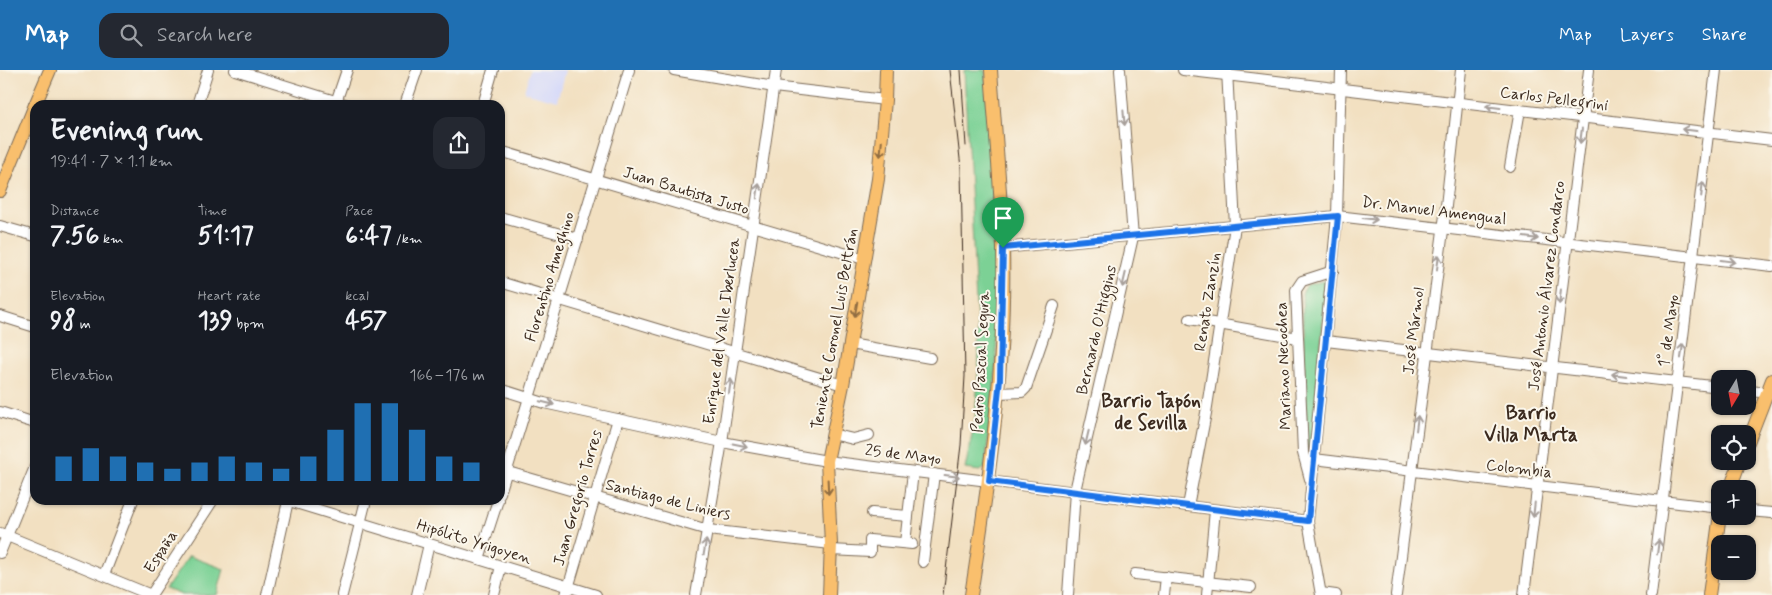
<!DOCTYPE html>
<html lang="en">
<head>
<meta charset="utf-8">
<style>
	body { margin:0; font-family:Mynerve,sans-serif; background:#242831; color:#f1f3f6; height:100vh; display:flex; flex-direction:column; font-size:19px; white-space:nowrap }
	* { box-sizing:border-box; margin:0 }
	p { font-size:16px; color:#9ea1a6 }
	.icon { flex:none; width:28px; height:28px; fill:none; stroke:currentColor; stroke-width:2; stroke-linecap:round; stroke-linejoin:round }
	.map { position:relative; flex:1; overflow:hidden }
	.panel { position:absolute; left:30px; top:30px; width:475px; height:405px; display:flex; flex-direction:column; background:#171b24; border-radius:15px; box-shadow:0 1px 4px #0004 }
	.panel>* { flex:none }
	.needle { width:32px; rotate:190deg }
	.controls { position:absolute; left:1711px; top:300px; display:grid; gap:10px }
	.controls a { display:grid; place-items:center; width:45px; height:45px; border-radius:10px; background:#171b24; box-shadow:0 1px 4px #0004; font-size:25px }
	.pin { position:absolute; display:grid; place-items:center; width:42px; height:42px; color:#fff; margin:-51px -21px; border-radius:50% 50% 50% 0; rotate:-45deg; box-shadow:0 0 5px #0007 }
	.pin .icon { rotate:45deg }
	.round { display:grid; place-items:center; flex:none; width:52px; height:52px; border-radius:15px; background:#242831 }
	.headline { display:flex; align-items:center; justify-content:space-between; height:85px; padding:0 20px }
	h1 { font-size:28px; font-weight:700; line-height:38px }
	.stats { display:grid; grid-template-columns:repeat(3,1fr); gap:8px; height:85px; padding:5px 20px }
	.stats div { display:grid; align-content:center }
	.stats b { font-size:25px; font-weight:700 }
	.stats small { font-size:14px; font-weight:400 }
	.stats p { font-size:14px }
	.chart { height:140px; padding:10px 20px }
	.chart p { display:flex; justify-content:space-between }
	.chart svg { width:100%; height:90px; margin-top:5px; stroke:#1f6fb2; stroke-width:6 }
	header { display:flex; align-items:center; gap:30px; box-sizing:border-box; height:70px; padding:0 25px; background:#1f6fb2; color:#fff }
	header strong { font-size:24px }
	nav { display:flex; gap:28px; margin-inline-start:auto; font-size:18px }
	.search { width:350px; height:45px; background:#242831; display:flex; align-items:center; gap:12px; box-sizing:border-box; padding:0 18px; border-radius:15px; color:#9ea1a6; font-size:19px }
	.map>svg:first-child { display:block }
</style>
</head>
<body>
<header>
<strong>Map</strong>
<div class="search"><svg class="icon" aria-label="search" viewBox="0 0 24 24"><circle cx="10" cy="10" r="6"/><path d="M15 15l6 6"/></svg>Search here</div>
<nav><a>Map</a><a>Layers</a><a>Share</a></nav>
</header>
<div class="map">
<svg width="1772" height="525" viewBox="0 0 1772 525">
	<rect width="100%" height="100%" fill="#fbf7ec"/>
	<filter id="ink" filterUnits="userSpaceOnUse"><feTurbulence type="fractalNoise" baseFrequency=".02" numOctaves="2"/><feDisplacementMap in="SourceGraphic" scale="10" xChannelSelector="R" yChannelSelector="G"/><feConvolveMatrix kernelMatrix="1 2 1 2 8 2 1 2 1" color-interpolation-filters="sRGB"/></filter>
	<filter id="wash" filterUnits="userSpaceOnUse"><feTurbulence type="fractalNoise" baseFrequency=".0096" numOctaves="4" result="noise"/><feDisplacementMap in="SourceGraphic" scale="20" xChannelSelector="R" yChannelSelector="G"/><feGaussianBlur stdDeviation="1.12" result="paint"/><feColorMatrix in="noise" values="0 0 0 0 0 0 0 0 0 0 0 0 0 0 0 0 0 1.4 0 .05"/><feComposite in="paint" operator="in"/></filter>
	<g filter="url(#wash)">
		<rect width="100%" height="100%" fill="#f2e0c1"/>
		<polygon fill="#d4d8f9" points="530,0 565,0 557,31 524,22"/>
		<g fill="#7bd195" stroke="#5b7e5a">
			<polygon points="964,0 985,0 992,104 997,236 996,301 985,398 980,401 965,399 975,350 979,291"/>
			<polygon points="1327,210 1311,379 1307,378 1302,223 1307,215"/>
			<polygon points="189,486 224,499 217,525 182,525 166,519"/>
		</g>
	</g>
	<g filter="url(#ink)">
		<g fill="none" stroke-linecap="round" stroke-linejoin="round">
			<g stroke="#7b6a57" stroke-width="12">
				<g id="minor">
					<polyline points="235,0 348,35"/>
					<polyline points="674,0 774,17 885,30"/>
					<polyline points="1183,0 1772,70"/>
					<polyline points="197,35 208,0"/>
					<polyline points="335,35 347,0"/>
					<polyline points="405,35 417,0"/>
					<polyline points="483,35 493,0"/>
					<polyline points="500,81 864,189"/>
					<polyline points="1510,97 1520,40"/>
					<polyline points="500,147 578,169"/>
					<polyline points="0,156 35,166"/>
					<polyline points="1003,178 1337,146 1772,196"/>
					<polyline points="500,212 843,315"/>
					<polyline points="0,246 35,257"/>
					<polyline points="1190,249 1298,268"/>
					<polyline points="1326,271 1720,317"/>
					<polyline points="850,274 930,288"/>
					<polyline points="500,319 544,333 722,372 827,391 1308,451"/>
					<polyline points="1748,321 1772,323"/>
					<polyline points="999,323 1022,322 1026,318 1054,236"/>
					<polyline points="0,342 35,353"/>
					<polyline points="832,364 853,369 869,365"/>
					<polyline points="1314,389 1720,438"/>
					<polyline points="501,400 708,460 831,474"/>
					<polyline points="1310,409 1303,383 1296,220 1302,211 1333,201"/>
					<polyline points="500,423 629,0"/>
					<polyline points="286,430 596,525"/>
					<polyline points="1188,436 1206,343 1235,156 1227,0"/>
					<polyline points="1748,441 1772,443"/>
					<polyline points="872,443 908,446"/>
					<polyline points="0,463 151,525"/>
					<polyline points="905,473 913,402"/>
					<polyline points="831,480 870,482 870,470 912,474"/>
					<polyline points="0,483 35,397"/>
					<polyline points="479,489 498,430"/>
					<polyline points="923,492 934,404"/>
					<polyline points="1135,504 1251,517"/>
					<polyline points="104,505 133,430"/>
					<polyline points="1321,523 1336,525"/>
					<polyline points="151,525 213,430"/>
					<polyline points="267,525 288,431"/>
					<polyline points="342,525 366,430"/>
					<polyline points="417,525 429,474"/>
					<polyline points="494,525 501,496"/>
					<polyline points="566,525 618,349"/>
					<polyline points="696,525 722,372 776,0"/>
					<polyline points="1068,525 1075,421 1133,167 1120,0"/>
					<polyline points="1164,525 1166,507"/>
					<polyline points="1207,525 1215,440"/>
					<polyline points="1321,525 1308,451 1337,146 1341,0"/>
					<polyline points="1396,525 1445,145 1461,0"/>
					<polyline points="1524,525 1589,0"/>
					<polyline points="1651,525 1716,0"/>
				</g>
			</g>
			<g stroke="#7b6a57" stroke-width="14">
				<g id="major">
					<polyline points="35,35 50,0"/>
					<polyline points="0,121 35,35"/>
					<polyline points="1748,372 1772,310"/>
					<polyline points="1730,419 1740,391"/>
					<polyline points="829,525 831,474 827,391 843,315 878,109 885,30 886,0"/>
					<path d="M971 525C989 410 1006 295 1003 178 1001 119 995 59 991 0"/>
					<polyline points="1709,525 1720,444"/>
				</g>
			</g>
			<use href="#minor" stroke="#fff" stroke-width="10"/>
			<use href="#major" stroke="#f9bf6d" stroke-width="12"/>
			<g stroke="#3b2a1e" stroke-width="1">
				<polyline points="961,0 966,76"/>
				<polyline points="943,525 961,375 965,306 961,98 950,0"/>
			</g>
		</g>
		<defs><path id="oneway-shaft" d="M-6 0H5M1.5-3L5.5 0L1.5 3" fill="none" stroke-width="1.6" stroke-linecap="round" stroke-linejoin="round" transform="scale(1.25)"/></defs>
		<g stroke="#a79f9a">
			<use href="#oneway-shaft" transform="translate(1493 37) rotate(-173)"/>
			<use href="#oneway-shaft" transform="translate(1124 48) rotate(85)"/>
			<use href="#oneway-shaft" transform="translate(1689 60) rotate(-173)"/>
			<use href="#oneway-shaft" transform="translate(1581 66) rotate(97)"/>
			<use href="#oneway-shaft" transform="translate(1702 119) rotate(-84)"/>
			<use href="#oneway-shaft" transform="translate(758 121) rotate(-81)"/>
			<use href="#oneway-shaft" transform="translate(1370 149) rotate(7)"/>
			<use href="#oneway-shaft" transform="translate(1531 168) rotate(7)"/>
			<use href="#oneway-shaft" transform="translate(1728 191) rotate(7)"/>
			<use href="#oneway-shaft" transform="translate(1438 192) rotate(-82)"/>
			<use href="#oneway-shaft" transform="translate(1124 210) rotate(103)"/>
			<use href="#oneway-shaft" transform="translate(1560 227) rotate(97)"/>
			<use href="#oneway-shaft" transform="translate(1682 281) rotate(-82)"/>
			<use href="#oneway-shaft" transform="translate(1619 305) rotate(-173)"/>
			<use href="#oneway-shaft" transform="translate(730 316) rotate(-82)"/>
			<use href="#oneway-shaft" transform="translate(547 333) rotate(13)"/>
			<use href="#oneway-shaft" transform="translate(1417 353) rotate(-83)"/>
			<use href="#oneway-shaft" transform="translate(1087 368) rotate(103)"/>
			<use href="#oneway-shaft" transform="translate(740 375) rotate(11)"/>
			<use href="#oneway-shaft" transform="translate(952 406) rotate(7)"/>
			<use href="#oneway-shaft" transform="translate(1534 440) rotate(96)"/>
			<use href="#oneway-shaft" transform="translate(705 477) rotate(-80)"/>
			<use href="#oneway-shaft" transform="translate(1658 477) rotate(-83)"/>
		</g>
		<g stroke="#906d42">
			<use href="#oneway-shaft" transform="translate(881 79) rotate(96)"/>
			<use href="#oneway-shaft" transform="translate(856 239) rotate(100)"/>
			<use href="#oneway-shaft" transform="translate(828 417) rotate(87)"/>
		</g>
	</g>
	<g fill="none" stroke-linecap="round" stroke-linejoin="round" filter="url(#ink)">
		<g stroke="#fff" stroke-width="10">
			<polygon id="route" points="1338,146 1308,451 989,411 1000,309 1003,178"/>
		</g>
		<use href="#route" stroke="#1a73e8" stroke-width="6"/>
	</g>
	<g text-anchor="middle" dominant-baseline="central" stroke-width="4" stroke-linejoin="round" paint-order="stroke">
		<g font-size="16" fill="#3b2a1e" stroke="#fbf7ec">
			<text transform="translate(1554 29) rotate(7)">Carlos Pellegrini</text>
			<text transform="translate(686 121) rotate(17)">Juan Bautista Justo</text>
			<text transform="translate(1434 141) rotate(7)">Dr. Manuel Amengual</text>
			<text transform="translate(550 207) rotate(-73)">Florentino Ameghino</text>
			<text transform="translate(1547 216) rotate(-83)">José Antonio Álvarez Condarco</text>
			<text transform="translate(1208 232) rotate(-81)">Renato Zanzín</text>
			<text transform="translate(835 259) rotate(-80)">Teniente Coronel Luis Beltrán</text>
			<text transform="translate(1097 260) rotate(-77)">Bernardo O'Higgins</text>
			<text transform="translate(722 261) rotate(-82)">Enrique del Valle Iberlucea</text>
			<text transform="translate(1414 261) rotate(-83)">José Mármol</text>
			<text transform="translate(1669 261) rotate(-82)">1° de Mayo</text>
			<text transform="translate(981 292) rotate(-87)">Pedro Pascual Segura</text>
			<text transform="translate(1284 296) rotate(-92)">Mariano Necochea</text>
			<text transform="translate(903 385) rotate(7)">25 de Mayo</text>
			<text transform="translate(1519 399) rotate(7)">Colombia</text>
			<text transform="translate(578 428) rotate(-74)">Juan Gregorio Torres</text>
			<text transform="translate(668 430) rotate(14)">Santiago de Liniers</text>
			<text transform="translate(474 472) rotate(17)">Hipólito Yrigoyen</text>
			<text transform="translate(161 482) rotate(-57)">España</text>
		</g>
		<g font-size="19" font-weight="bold" fill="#3b2a1e" stroke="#fbf7ec">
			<text x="1151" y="331">Barrio Tapón<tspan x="1151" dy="22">de Sevilla</tspan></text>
			<text x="1531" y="343">Barrio<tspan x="1531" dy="22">Villa Marta</tspan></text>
		</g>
	</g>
</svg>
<div class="controls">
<a><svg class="needle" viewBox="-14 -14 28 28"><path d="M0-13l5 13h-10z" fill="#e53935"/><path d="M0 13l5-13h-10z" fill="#9ea1a6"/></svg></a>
<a><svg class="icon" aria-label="locate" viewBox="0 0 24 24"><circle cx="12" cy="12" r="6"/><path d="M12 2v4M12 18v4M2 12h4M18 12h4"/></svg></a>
<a>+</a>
<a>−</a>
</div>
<div class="pin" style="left:1003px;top:178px;background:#1e9e55"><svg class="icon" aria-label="arrive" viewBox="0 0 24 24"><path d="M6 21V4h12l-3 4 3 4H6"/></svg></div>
<section class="panel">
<div class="headline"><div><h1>Evening run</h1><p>19:41 · 7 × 1.1 km</p></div><a class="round"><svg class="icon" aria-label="share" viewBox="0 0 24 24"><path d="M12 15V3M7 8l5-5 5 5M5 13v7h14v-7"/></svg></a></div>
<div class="stats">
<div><p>Distance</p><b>7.56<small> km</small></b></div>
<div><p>Time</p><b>51:17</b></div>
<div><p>Pace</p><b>6:47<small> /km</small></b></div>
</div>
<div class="stats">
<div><p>Elevation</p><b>98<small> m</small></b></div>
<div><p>Heart rate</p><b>139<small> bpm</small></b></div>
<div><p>kcal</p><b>457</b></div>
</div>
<div class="chart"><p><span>Elevation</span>166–176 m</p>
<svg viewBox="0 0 160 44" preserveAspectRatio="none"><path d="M5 44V32M15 44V28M25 44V32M35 44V35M45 44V38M55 44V35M65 44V32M75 44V35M85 44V38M95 44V32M105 44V19M115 44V6M125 44V6M135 44V19M145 44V32M155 44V35"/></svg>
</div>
</section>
</div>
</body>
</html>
